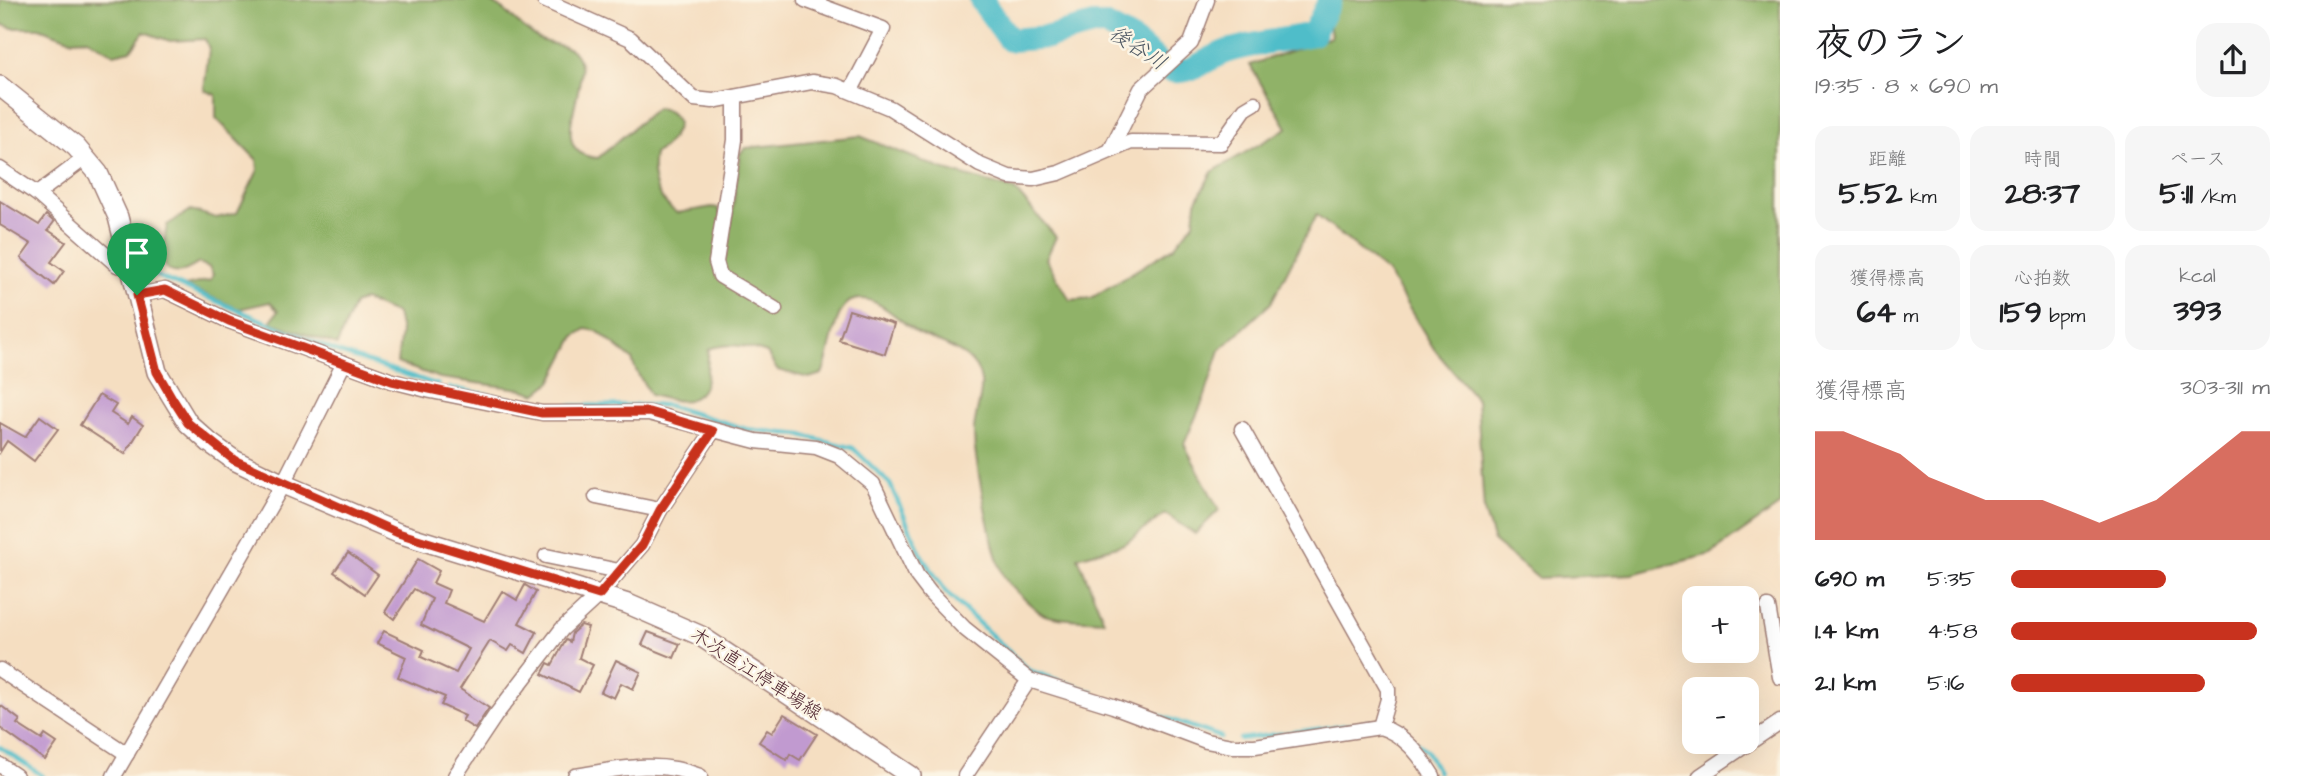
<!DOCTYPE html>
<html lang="ja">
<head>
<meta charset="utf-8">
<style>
	body { margin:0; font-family:"Architects Daughter","Klee One",sans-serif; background:#f6f6f6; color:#202124; height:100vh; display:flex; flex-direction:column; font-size:26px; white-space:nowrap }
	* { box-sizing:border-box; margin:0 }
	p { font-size:23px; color:#757577 }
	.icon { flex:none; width:38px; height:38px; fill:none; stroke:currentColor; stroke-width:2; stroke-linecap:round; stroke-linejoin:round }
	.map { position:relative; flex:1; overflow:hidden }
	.panel { display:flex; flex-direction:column; background:#fff; width:525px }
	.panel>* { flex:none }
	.fabs { position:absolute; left:1682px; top:586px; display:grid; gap:14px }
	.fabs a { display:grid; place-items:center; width:77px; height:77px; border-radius:14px; background:#fff; box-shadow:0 7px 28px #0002; font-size:35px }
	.pin { position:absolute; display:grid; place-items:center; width:60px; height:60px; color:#fff; margin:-72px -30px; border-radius:50% 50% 50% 0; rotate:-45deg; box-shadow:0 0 7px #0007 }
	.pin .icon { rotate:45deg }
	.round { display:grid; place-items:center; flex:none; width:74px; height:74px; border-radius:21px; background:#f6f6f6 }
	.overview { display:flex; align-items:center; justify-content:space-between; height:119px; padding:0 35px }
	h1 { font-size:38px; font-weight:700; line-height:52px }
	.stats { display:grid; grid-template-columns:repeat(3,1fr); gap:10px; height:119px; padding:7px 35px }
	.stats div { display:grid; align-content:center; border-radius:18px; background:#f6f6f6; text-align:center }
	.stats b { font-size:30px; font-weight:700 }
	.stats small { font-size:19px; font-weight:400 }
	.stats p { font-size:19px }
	.chart { height:196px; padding:14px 35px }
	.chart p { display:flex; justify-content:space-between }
	.chart svg { width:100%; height:126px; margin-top:7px; fill:#c8321e; opacity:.7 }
	ul { padding:0 35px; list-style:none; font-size:23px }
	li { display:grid; grid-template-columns:112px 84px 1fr; align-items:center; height:52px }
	li i { height:18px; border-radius:9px; background:#c8321e }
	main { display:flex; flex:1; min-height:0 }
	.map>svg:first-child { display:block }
</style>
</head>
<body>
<main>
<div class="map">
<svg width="1780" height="776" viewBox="0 0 1780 776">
	<rect width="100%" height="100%" fill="#fcf5e5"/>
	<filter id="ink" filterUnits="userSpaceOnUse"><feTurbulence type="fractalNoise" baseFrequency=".0143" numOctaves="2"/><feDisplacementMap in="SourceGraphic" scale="14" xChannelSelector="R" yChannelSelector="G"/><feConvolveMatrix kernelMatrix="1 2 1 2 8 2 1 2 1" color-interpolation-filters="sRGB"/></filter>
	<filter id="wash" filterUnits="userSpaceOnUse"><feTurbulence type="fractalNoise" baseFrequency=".00686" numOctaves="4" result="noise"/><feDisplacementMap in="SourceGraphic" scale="28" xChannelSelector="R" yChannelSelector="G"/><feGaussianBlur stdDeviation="1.57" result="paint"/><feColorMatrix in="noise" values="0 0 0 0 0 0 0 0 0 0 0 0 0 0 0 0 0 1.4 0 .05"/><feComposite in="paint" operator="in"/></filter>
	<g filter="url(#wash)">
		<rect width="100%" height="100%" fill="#f5dec1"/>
		<path fill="#90b267" stroke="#6d6849" stroke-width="2" d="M0 0H484C507 6 520 30 541 40 554 46 572 44 578 58 592 87 542 154 598 158L656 108C668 109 673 113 678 123 675 136 666 147 654 154 650 178 657 199 677 213L712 207 718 208 727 232 731 224 740 153 746 148 860 136 942 169 1015 190 1056 237 1046 259 1070 300 1091 298 1174 247 1194 222 1196 202 1212 172 1287 128 1250 65 1331 37 1326 0H1780V505L1711 554 1633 574 1538 578 1494 542 1484 511 1477 400 1434 349 1387 272 1316 215 1271 303 1220 350 1205 396 1184 444 1219 510 1195 534 1165 514 1124 544 1078 557 1104 621C1086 619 1062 621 1045 615 1038 613 1010 586 1006 580 993 562 973 452 974 429 975 414 983 396 981 381 977 351 938 344 916 332 899 321 874 291 851 301 833 309 831 356 822 374L809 378 777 370 767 353C746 346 731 342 709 349 707 360 708 374 705 384 695 409 670 400 650 395 644 381 635 374 632 359L597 331 586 329 575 336 551 382 536 394 521 389 440 378 397 363 401 332 397 314 364 300 354 304 337 345 270 322 278 311 270 302 239 309 185 286 211 280 213 274 209 267 199 263C184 272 173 280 161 261L167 225 191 210 216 218 237 213 258 170 257 160 216 118V95L204 90 209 49 205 39 170 41 144 32 131 50 114 54 87 39 72 40 39 28H12L0 24Z"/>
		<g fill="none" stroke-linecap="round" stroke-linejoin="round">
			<g stroke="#50bdc9" stroke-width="4.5">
				<polyline points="152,274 340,353 438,385"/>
				<polyline points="450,388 552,406"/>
				<polyline points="560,406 666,405 746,429 802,435 853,448 890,484 922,556 946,592 1028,670 1092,692"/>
				<polyline points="1143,710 1221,737"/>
				<polyline points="1403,732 1426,750 1438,772"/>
				<polyline points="1240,739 1380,721"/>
				<polyline points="0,747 43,776"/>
			</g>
			<path stroke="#50bdc9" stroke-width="24" d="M981 0 1010 40 1048 37 1093 25H1105L1132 40 1168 70C1190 76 1206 59 1225 52 1252 43 1285 40 1313 34L1330 0"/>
		</g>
		<g id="blocks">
			<g fill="#c19ad0">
				<polygon points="0,201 39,225 46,215 54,222 48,230 66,242 51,262 64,271 54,285 21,258 31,244 0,225"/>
				<polygon points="849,310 894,324 885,354 839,340"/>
				<polygon points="99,395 116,405 111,413 128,424 132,417 143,425 125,454 80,425"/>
				<polygon points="40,416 58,429 34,461 7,441 0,452 0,423 25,437"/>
				<polygon points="348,553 378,575 365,594 334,572"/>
				<polygon points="418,559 439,571 433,583 449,590 444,603 484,621 502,591 517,600 525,585 536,592 519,623 537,632 526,653 512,645 508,651 490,641 460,689 489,708 475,729 462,721 465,716 441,705 445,697 398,677 406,657 377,643 384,631 424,650 421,657 456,673 469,649 421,625 432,599 414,589 394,619 385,612"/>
				<polygon points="581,625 588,627 579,658 593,665 579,692 542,674 548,663 552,665 566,640 570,642 572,633"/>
				<polygon points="648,632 680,644 674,658 642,645"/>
				<polygon points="616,660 641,672 633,689 621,683 614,698 601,692"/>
				<polygon points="0,705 20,720 17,724 42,740 45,735 57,743 45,760 0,728"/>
				<polygon points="784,714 817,734 800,760 790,754 787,760 759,742 767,730 772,733"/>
			</g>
		</g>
	</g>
	<g filter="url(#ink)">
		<use href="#blocks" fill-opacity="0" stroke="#a07e76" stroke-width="2"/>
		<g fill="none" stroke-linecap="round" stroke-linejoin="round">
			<g stroke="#a07e76" stroke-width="17">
				<g id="minor">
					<polyline points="544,0 631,39 694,99 713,101 812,82 837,86 890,108 980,165 1009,177 1033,179 1059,173 1131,142 1221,143 1245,109 1255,103"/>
					<polyline points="805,0 883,29 851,90"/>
					<polyline points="735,97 735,140 716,262 720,276 775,309"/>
					<polyline points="1111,149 1141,89 1191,43 1207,0"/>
					<polyline points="0,169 37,194 117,265 131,267"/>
					<polyline points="37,194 85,158"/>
					<path d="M137 295 165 290 229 321 392 381 431 391 542 413H649L756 441 816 447 839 456 873 484 917 576 930 593 964 628 1029 680 1113 706 1206 741 1232 746H1255L1380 727C1404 734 1420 755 1433 776"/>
					<polyline points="1242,429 1388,689 1388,699 1380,727"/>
					<polyline points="596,497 660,510"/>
					<polyline points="546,556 619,571"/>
					<polyline points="1768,607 1780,677"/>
					<polyline points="0,670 127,754"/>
					<polyline points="0,765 16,776"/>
					<polyline points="114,776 283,484 344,363"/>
					<polyline points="455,776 495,716 562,629 599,595 642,545 660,510 713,431"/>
					<path d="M575 776C617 769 659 759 700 776"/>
					<polyline points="965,776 1029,680"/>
					<polyline points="1700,776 1780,722"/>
				</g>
			</g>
			<g stroke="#a07e76" stroke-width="22">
				<polyline id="major" points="0,86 76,147 98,173 118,217 157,372 188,423 210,443 234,460 283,484 398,533 628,604 699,635 911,776"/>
			</g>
			<use href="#minor" stroke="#fff" stroke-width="14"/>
			<use href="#major" stroke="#fff" stroke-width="19"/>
		</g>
	</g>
	<g fill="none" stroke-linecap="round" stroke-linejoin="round" filter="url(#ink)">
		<g stroke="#fff" stroke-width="14">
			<polygon id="route" points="165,290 229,321 392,381 542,413 649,412 713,431 660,510 642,545 599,595 398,533 234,460 188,423 172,398 157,372 137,295"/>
		</g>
		<use href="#route" stroke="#c8321e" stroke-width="9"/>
	</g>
	<g text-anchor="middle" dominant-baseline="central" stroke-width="5" stroke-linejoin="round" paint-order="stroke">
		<g font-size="19" fill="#4a1f2b" stroke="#fcf5e5">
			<text transform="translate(756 674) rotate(33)">木次直江停車場線</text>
		</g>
		<g font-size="21" font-style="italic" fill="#4c5662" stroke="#fcf5e5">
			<text transform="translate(1138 48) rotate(33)">後谷川</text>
		</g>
	</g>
</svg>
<div class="fabs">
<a>+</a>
<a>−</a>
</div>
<div class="pin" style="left:137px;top:295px;background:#1e9e55"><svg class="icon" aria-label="arrive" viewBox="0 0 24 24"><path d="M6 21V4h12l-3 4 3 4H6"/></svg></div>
</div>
<section class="panel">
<div class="overview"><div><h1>夜のラン</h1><p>19:35 · 8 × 690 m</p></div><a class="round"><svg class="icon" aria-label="share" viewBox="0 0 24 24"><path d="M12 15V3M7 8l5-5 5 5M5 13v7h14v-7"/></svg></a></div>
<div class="stats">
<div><p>距離</p><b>5.52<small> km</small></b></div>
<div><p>時間</p><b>28:37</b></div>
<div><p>ペース</p><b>5:11<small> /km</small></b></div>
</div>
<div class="stats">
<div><p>獲得標高</p><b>64<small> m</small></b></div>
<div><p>心拍数</p><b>159<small> bpm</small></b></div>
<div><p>kcal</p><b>393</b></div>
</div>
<div class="chart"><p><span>獲得標高</span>303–311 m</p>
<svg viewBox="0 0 160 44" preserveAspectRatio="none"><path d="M0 44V6L10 6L20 10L30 14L40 22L50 26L60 30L70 30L80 30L90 34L100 38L110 34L120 30L130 22L140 14L150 6L160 6V44z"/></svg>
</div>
<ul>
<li><b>690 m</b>5:35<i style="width:60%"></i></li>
<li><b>1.4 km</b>4:58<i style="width:95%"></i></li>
<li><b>2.1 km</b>5:16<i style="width:75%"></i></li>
</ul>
</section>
</main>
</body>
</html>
